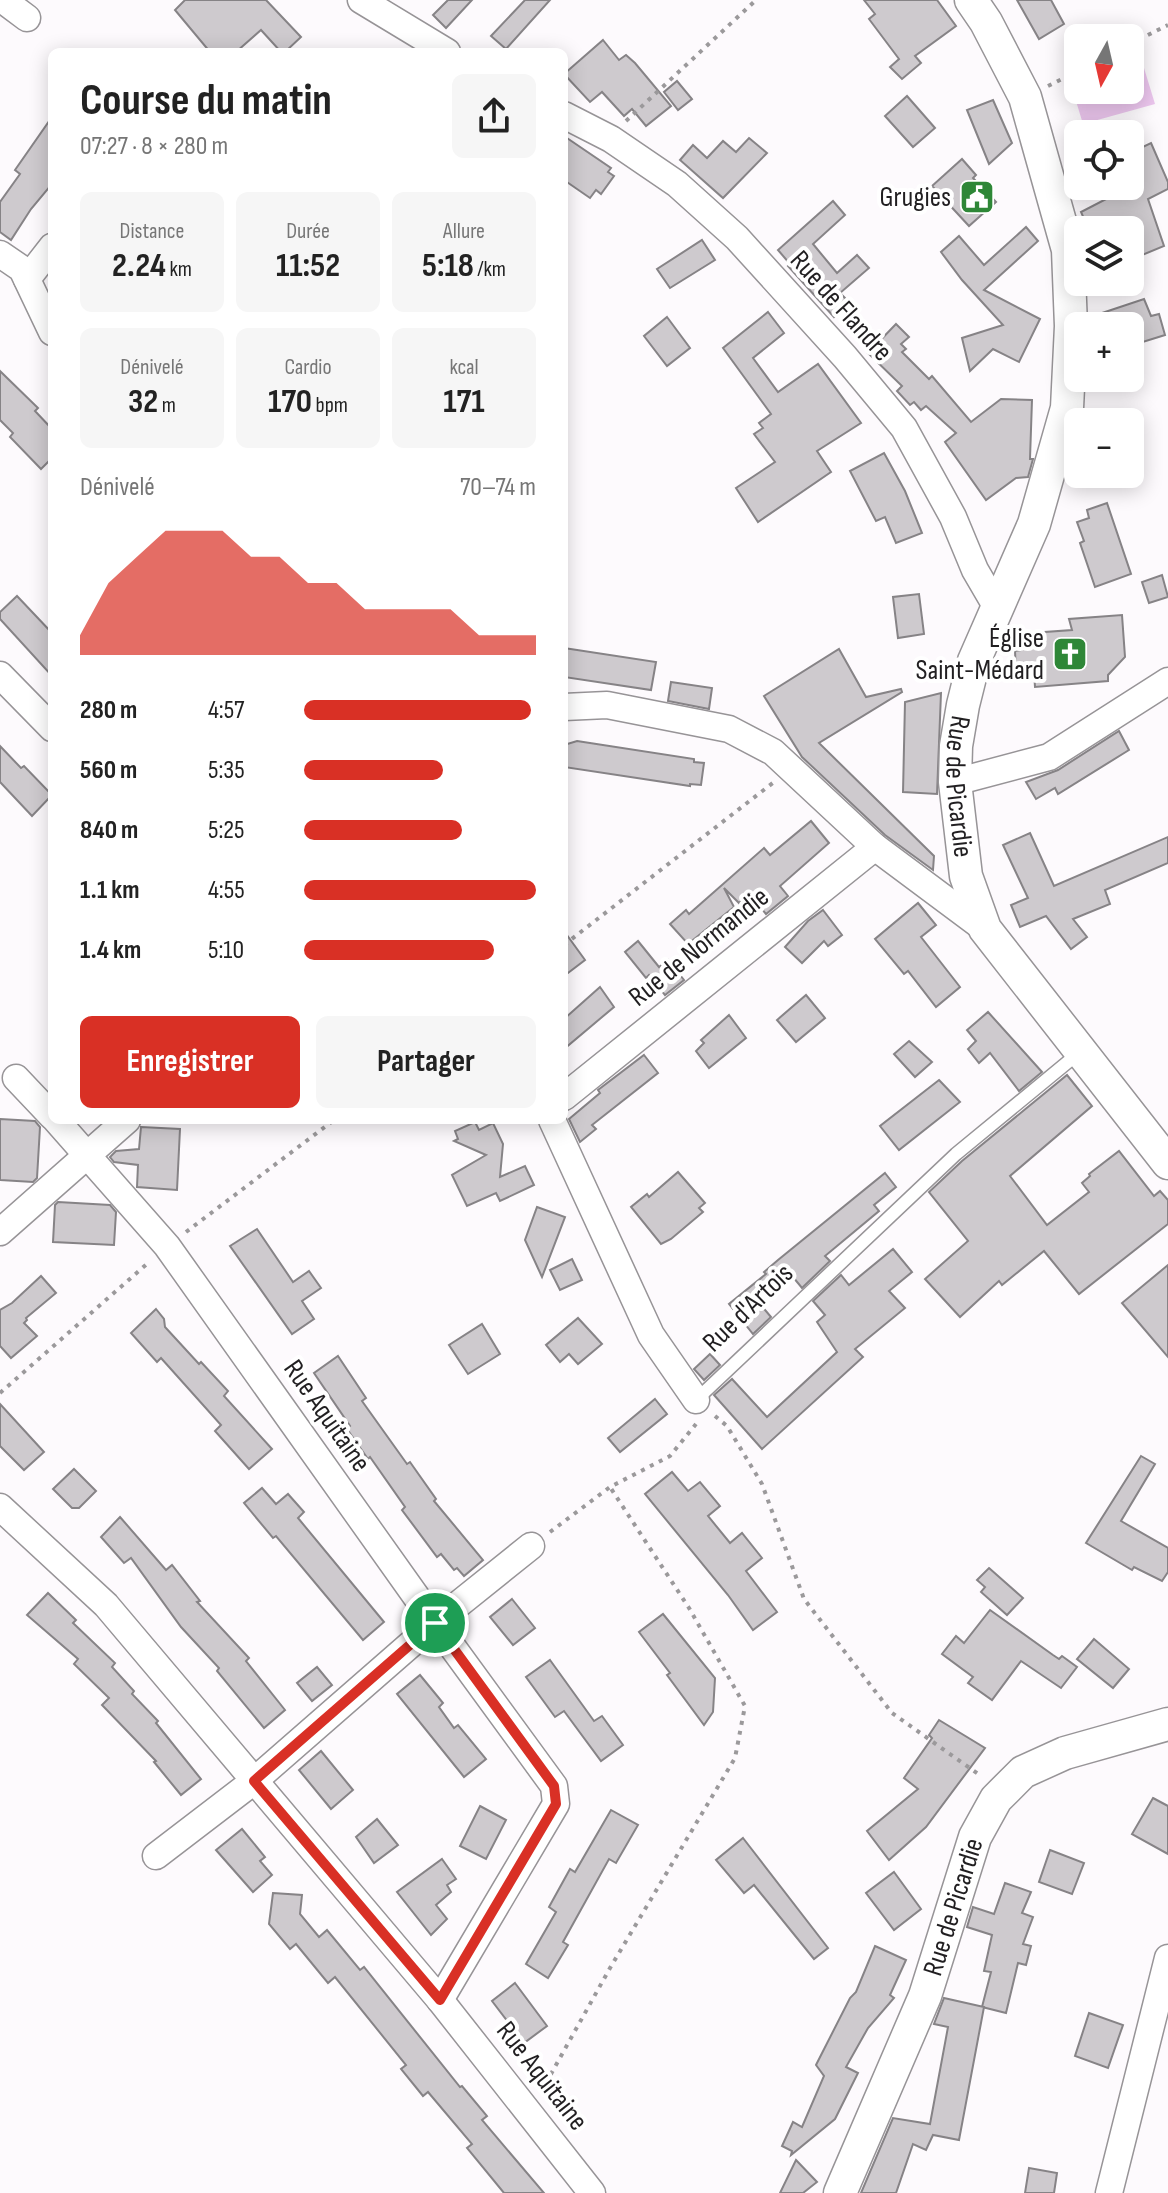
<!DOCTYPE html>
<html lang="fr">
<head>
<meta charset="utf-8">
<style>
	body { margin:0; font-family:"Sofia Sans Condensed",sans-serif; background:#f6f6f6; color:#222; height:100vh; display:flex; flex-direction:column; font-size:30px; white-space:nowrap }
	* { box-sizing:border-box; margin:0 }
	p { font-size:26px; color:#767676 }
	.icon { flex:none; width:44px; height:44px; fill:none; stroke:currentColor; stroke-width:2; stroke-linecap:round; stroke-linejoin:round }
	.map { position:relative; flex:1; overflow:hidden }
	.details { position:absolute; left:48px; top:48px; width:520px; height:1076px; display:flex; flex-direction:column; background:#fff; border-radius:12px; box-shadow:0 4px 20px #0003 }
	.details>* { flex:none }
	.needle { width:52px; rotate:188deg }
	.controls { position:absolute; left:1064px; top:24px; display:grid; gap:16px }
	.controls a { display:grid; place-items:center; width:80px; height:80px; border-radius:12px; background:#fff; box-shadow:0 4px 20px #0003; font-size:40px }
	.pin { position:absolute; display:grid; place-items:center; width:68px; height:68px; color:#fff; margin:-34px; border:4px solid #fff; border-radius:50%; box-shadow:0 2px 8px #0007 }
	.round { display:grid; place-items:center; flex:none; width:84px; height:84px; border-radius:12px; background:#f6f6f6 }
	.head { display:flex; align-items:center; justify-content:space-between; height:136px; padding:0 32px }
	h1 { font-size:44px; font-weight:700; line-height:60px }
	.stats { display:grid; grid-template-columns:repeat(3,1fr); gap:12px; height:136px; padding:8px 32px }
	.stats div { display:grid; align-content:center; border-radius:12px; background:#f6f6f6; text-align:center }
	.stats b { font-size:34px; font-weight:700 }
	.stats small { font-size:22px; font-weight:400 }
	.stats p { font-size:22px }
	.chart { height:224px; padding:16px 32px }
	.chart p { display:flex; justify-content:space-between }
	.chart svg { width:100%; height:144px; margin-top:8px; fill:#d93025; opacity:.7 }
	.action { display:flex; gap:16px; margin-top:auto; padding:16px 32px }
	.action a { flex:1; height:92px; border-radius:12px; background:#d93025; color:#fff; font-size:32px; font-weight:700; line-height:92px; text-align:center }
	.action a+a { background:#f6f6f6; color:#222 }
	ul { padding:0 32px; list-style:none; font-size:26px }
	li { display:grid; grid-template-columns:128px 96px 1fr; align-items:center; height:60px }
	li i { height:20px; border-radius:10px; background:#d93025 }
	.map>svg:first-child { display:block }
</style>
</head>
<body>
<div class="map">
<svg width="1168" height="2193" viewBox="0 0 1168 2193">
	<rect width="100%" height="100%" fill="#fdfafd"/>
	<polygon fill="#ecc6ee" points="1144,68 1155,104 1083,124 1072,88 1130,90 1130,72"/>
	<g fill="#cecace" stroke="#868386" stroke-width="2">
		<polygon points="185,0 266,0 301,37 285,52 281,52 261,30 236,52 210,52 175,10"/>
		<polygon points="448,0 472,0 446,28 433,15"/>
		<polygon points="525,0 550,0 506,49 491,36"/>
		<polygon points="864,0 937,0 956,26 915,56 921,63 902,79 890,67 899,59 869,19 875,14"/>
		<polygon points="1017,0 1051,0 1064,24 1039,39"/>
		<polygon points="603,40 619,60 626,55 635,63 671,106 646,126 632,109 624,116 602,92 590,102 564,74"/>
		<polygon points="677,81 692,99 678,110 664,92"/>
		<polygon points="907,96 935,128 913,147 885,116"/>
		<polygon points="993,100 1012,143 989,164 967,110"/>
		<polygon points="52,117 52,184 31,209 11,240 0,232 0,202 20,174 15,170"/>
		<polygon points="564,136 611,168 608,172 614,176 601,194 596,190 590,198 564,180"/>
		<polygon points="749,138 767,153 723,198 680,160 693,145 707,158 723,141 736,152"/>
		<polygon points="1151,143 1168,182 1168,189 1148,199 1164,246 1130,260 1130,230 1109,230 1105,220 1088,228 1081,212 1139,182 1130,163 1130,153"/>
		<polygon points="962,159 976,175 973,178 996,202 969,226 932,186"/>
		<polygon points="833,201 845,215 813,244 837,273 857,255 869,268 840,293 850,303 834,317 788,266 790,264 778,250"/>
		<polygon points="1026,227 1038,241 984,290 1040,319 1019,362 993,349 970,371 962,338 1003,325 962,280 941,252 959,236 984,265"/>
		<polygon points="702,240 715,260 670,288 657,269"/>
		<polygon points="1144,299 1151,316 1159,314 1165,335 1130,346 1130,326 1090,326 1090,317"/>
		<polygon points="768,312 784,333 753,358 778,392 818,364 861,423 817,451 831,472 758,522 736,488 775,462 754,434 763,428 759,423 771,414 723,348"/>
		<polygon points="667,317 690,348 667,366 644,336"/>
		<polygon points="896,324 909,337 901,344 906,349 902,352 929,379 932,376 971,422 1001,399 1032,400 1030,459 1033,459 1028,477 1016,478 986,500 945,442 956,433 926,406 921,410 914,402 910,405 897,391 902,386 868,353"/>
		<polygon points="0,371 38,408 35,411 52,429 52,458 41,469 10,437 13,433 0,420"/>
		<polygon points="884,453 905,491 922,533 896,543 885,517 876,521 850,471"/>
		<polygon points="1107,503 1131,574 1095,587 1080,543 1084,541 1077,522 1089,518 1087,510"/>
		<polygon points="1162,575 1168,597 1149,603 1142,582"/>
		<polygon points="919,594 924,634 898,638 893,597"/>
		<polygon points="17,596 52,633 52,676 0,619 0,612"/>
		<polygon points="1122,615 1125,657 1108,675 1108,681 1035,687 1034,672 1016,673 1015,651 1021,650 1031,641 1031,633 1072,630 1069,619"/>
		<polygon points="564,648 656,662 651,690 564,677"/>
		<polygon points="839,649 866,697 901,689 902,692 819,743 934,856 933,870 885,835 802,757 764,696"/>
		<polygon points="671,682 712,688 709,709 668,701"/>
		<polygon points="941,693 937,794 903,792 905,702"/>
		<polygon points="1119,731 1129,750 1058,794 1055,788 1036,799 1026,782 1058,770"/>
		<polygon points="577,741 694,759 694,762 704,763 701,785 690,784 690,786 564,767 564,745"/>
		<polygon points="0,746 21,768 24,766 52,795 32,816 0,782"/>
		<polygon points="811,821 829,843 780,886 788,896 766,914 749,894 739,903 724,888 734,907 688,944 670,924 686,910 689,914 764,848 770,855"/>
		<polygon points="1030,833 1054,886 1168,837 1168,863 1105,890 1110,904 1073,919 1087,937 1071,949 1046,916 1020,927 1011,905 1028,898 1003,845"/>
		<polygon points="918,903 936,925 921,937 960,987 936,1007 908,971 904,974 875,939"/>
		<polygon points="823,910 842,935 828,946 824,941 802,963 785,947 808,921"/>
		<polygon points="564,931 585,960 564,976"/>
		<polygon points="638,941 659,967 668,960 684,980 665,995 649,975 646,978 625,952"/>
		<polygon points="600,987 614,1007 564,1049 564,1019"/>
		<polygon points="806,995 825,1018 796,1042 777,1020"/>
		<polygon points="988,1012 1042,1072 1019,1091 990,1053 979,1063 968,1049 976,1041 967,1030"/>
		<polygon points="729,1015 746,1038 709,1068 696,1051 704,1043 701,1040"/>
		<polygon points="909,1041 932,1062 915,1077 894,1054"/>
		<polygon points="644,1055 658,1073 592,1125 596,1129 580,1142 569,1119 600,1093 598,1090"/>
		<polygon points="1067,1075 1092,1106 1010,1176 1047,1225 1089,1192 1082,1183 1090,1176 1089,1174 1119,1151 1154,1196 1160,1191 1168,1200 1168,1224 1079,1294 1044,1251 1002,1285 999,1281 960,1317 925,1279 968,1241 929,1192 962,1161"/>
		<polygon points="939,1080 960,1102 899,1150 880,1126"/>
		<polygon points="0,1119 35,1121 40,1127 37,1178 33,1182 0,1180"/>
		<polygon points="475,1122 479,1130 493,1123 503,1144 500,1177 525,1166 534,1185 500,1201 496,1193 467,1206 452,1175 486,1155 454,1141 458,1139 455,1131"/>
		<polygon points="141,1127 180,1129 177,1190 137,1187 138,1165 114,1162 110,1157 116,1151 139,1149"/>
		<polygon points="678,1172 705,1203 699,1208 703,1212 671,1239 661,1244 631,1207 647,1194 649,1197"/>
		<polygon points="885,1173 896,1187 874,1205 879,1211 825,1256 830,1261 802,1288 793,1277 760,1304 771,1317 753,1334 729,1304 766,1274 764,1272 778,1260"/>
		<polygon points="58,1202 110,1205 116,1212 114,1245 53,1242 55,1205"/>
		<polygon points="537,1207 565,1217 542,1277 525,1240"/>
		<polygon points="257,1229 293,1282 309,1271 321,1288 302,1301 314,1319 292,1334 230,1246"/>
		<polygon points="893,1249 912,1272 889,1291 905,1308 855,1349 863,1357 762,1449 714,1395 732,1379 767,1417 837,1352 817,1322 825,1315 813,1301 841,1275 849,1285"/>
		<polygon points="572,1259 582,1280 560,1290 550,1270"/>
		<polygon points="1168,1265 1168,1357 1122,1303"/>
		<polygon points="41,1276 56,1293 26,1318 27,1320 24,1323 37,1336 11,1358 0,1346 0,1310 12,1303"/>
		<polygon points="156,1309 164,1319 165,1327 199,1364 201,1362 228,1391 224,1396 272,1449 249,1469 215,1431 221,1425 161,1358 157,1362 131,1333"/>
		<polygon points="578,1318 602,1344 578,1364 569,1354 560,1362 546,1345"/>
		<polygon points="482,1324 500,1354 468,1374 449,1345"/>
		<polygon points="710,1354 720,1365 704,1380 694,1369"/>
		<polygon points="338,1356 366,1398 362,1401 407,1464 410,1462 436,1499 434,1501 483,1560 464,1576 457,1568 454,1570 441,1554 437,1557 402,1510 405,1507 370,1457 368,1459 347,1429 350,1426 314,1373"/>
		<polygon points="655,1399 667,1414 620,1452 608,1438"/>
		<polygon points="0,1404 44,1452 24,1470 0,1446"/>
		<polygon points="1141,1456 1155,1464 1121,1521 1168,1548 1168,1572 1162,1581 1134,1567 1132,1570 1086,1543"/>
		<polygon points="74,1469 96,1491 79,1508 72,1508 53,1489"/>
		<polygon points="672,1472 688,1491 700,1482 720,1506 708,1516 730,1543 742,1533 762,1558 746,1571 777,1612 753,1630 728,1595 645,1494"/>
		<polygon points="262,1488 276,1504 288,1494 304,1512 298,1518 384,1622 363,1640 276,1536 273,1538 244,1503"/>
		<polygon points="120,1517 166,1570 172,1565 200,1601 197,1602 249,1658 246,1661 285,1710 264,1728 217,1671 219,1668 181,1627 131,1558 124,1563 101,1537"/>
		<polygon points="989,1568 1023,1598 1007,1615 981,1592 985,1587 977,1580"/>
		<polygon points="48,1593 76,1620 73,1623 115,1663 112,1667 134,1691 132,1694 158,1721 156,1723 201,1779 181,1795 154,1762 156,1761 102,1705 109,1698 74,1664 78,1659 27,1615"/>
		<polygon points="512,1599 535,1628 513,1645 490,1617"/>
		<polygon points="990,1610 1053,1655 1059,1659 1062,1656 1077,1667 1061,1688 1021,1661 992,1700 968,1683 973,1677 942,1654 956,1636 964,1643"/>
		<polygon points="663,1614 715,1678 713,1712 704,1725 667,1675 670,1673 639,1632"/>
		<polygon points="1094,1639 1129,1669 1113,1688 1077,1659"/>
		<polygon points="550,1660 594,1721 602,1716 623,1745 601,1761 564,1711 555,1717 526,1677"/>
		<polygon points="317,1667 332,1685 312,1701 297,1683"/>
		<polygon points="420,1675 443,1703 439,1707 454,1728 458,1725 486,1759 464,1777 397,1694"/>
		<polygon points="939,1720 985,1748 926,1827 889,1860 867,1831 918,1789 904,1778 932,1738 929,1735"/>
		<polygon points="321,1751 353,1790 331,1809 299,1770"/>
		<polygon points="1153,1798 1168,1806 1168,1854 1132,1834"/>
		<polygon points="480,1806 506,1820 486,1859 460,1846"/>
		<polygon points="611,1810 638,1825 616,1863 609,1859 563,1942 568,1945 548,1978 526,1964 556,1912 549,1907 570,1869 575,1872"/>
		<polygon points="377,1819 398,1845 374,1863 356,1837"/>
		<polygon points="242,1829 265,1857 260,1861 272,1875 253,1892 216,1850"/>
		<polygon points="743,1838 828,1948 814,1959 754,1885 744,1893 716,1860"/>
		<polygon points="1050,1850 1084,1863 1072,1894 1039,1882"/>
		<polygon points="442,1859 456,1879 447,1885 451,1892 436,1905 447,1919 431,1935 397,1892"/>
		<polygon points="894,1872 921,1909 894,1930 866,1893"/>
		<polygon points="1005,1883 1031,1892 1022,1913 1033,1917 1023,1944 1031,1946 1026,1965 1018,1963 1006,2013 982,2007 991,1972 984,1971 992,1935 967,1927 973,1907 994,1914"/>
		<polygon points="273,1893 302,1895 300,1914 319,1937 327,1930 360,1970 364,1967 460,2087 462,2086 487,2116 482,2120 544,2193 504,2193 467,2148 472,2144 428,2092 423,2096 401,2069 406,2065 335,1977 328,1983 296,1944 290,1949 269,1924"/>
		<polygon points="875,1946 906,1960 890,1995 894,1998 868,2028 846,2067 858,2073 835,2119 791,2155 792,2151 782,2146 793,2122 802,2127 824,2076 816,2065 850,1998 856,1992"/>
		<polygon points="515,1983 547,2026 524,2043 492,2001"/>
		<polygon points="944,1998 984,2007 959,2140 933,2135 926,2150 913,2144 896,2193 861,2193 893,2118 930,2124 948,2027 934,2024"/>
		<polygon points="1089,2013 1123,2025 1108,2068 1075,2056"/>
		<polygon points="796,2160 817,2182 803,2193 780,2193"/>
		<polygon points="1029,2168 1057,2173 1054,2193 1025,2193"/>
	</g>
	<g fill="none" stroke-linecap="round" stroke-linejoin="round">
		<g stroke="#979497" stroke-width="15">
			<polyline id="service" points="696,1400 956,1154 1080,1052"/>
		</g>
		<g stroke="#979497" stroke-width="29">
			<g id="minor">
				<polyline points="3,0 27,18"/>
				<polyline points="361,0 447,52"/>
				<polyline points="564,115 611,139 677,184 737,238 845,357 904,428 953,517 975,570 996,606"/>
				<polyline points="0,254 22,269 52,332"/>
				<polyline points="27,279 52,247"/>
				<polyline points="0,675 52,728"/>
				<polyline points="564,707 607,705 729,729 773,752 875,847 985,929"/>
				<polyline points="955,782 1049,757 1168,681"/>
				<polyline points="16,1078 52,1116"/>
				<polyline points="564,1097 875,847"/>
				<polyline points="56,1120 167,1246 435,1623 554,1786 556,1804 440,2000"/>
				<polyline points="552,1120 651,1335 696,1400"/>
				<polyline points="0,1232 127,1120"/>
				<polyline points="0,1507 106,1605 440,2000 592,2193"/>
				<polyline points="156,1856 254,1781 435,1623 531,1546"/>
				<polyline points="1109,2193 1168,1958"/>
			</g>
		</g>
		<g stroke="#979497" stroke-width="35">
			<g id="tertiary">
				<path id="s1" d="M971 0 986 22 1025 97 1068 250 1071 326 1067 408 1034 524 974 661 963 705 956 746 955 782 966 876 985 929 1168 1163"/>
				<path id="s2" d="M840 2193 925 1996 975 1837 996 1799 1023 1772 1065 1753 1168 1724"/>
			</g>
		</g>
		<g stroke="#9b999b" stroke-width="4" stroke-dasharray="4 6" stroke-linecap="butt">
			<polyline points="1130,44 1168,25"/>
			<polyline points="1048,86 1078,71"/>
			<polyline points="626,121 756,0"/>
			<polyline points="564,945 774,782"/>
			<polyline points="186,1232 334,1120"/>
			<polyline points="0,1393 148,1263"/>
			<polyline points="715,1416 727,1426 762,1484 804,1599 892,1713 981,1776"/>
			<polyline points="550,1532 610,1487 670,1456 696,1424"/>
			<polyline points="541,2092 610,1968 735,1758 745,1706 689,1608 610,1487"/>
		</g>
		<use href="#service" stroke="#fff" stroke-width="12"/>
		<use href="#minor" stroke="#fff" stroke-width="26"/>
		<use href="#tertiary" stroke="#fff" stroke-width="32"/>
	</g>
	<g fill="none" stroke-linecap="round" stroke-linejoin="round">
		<g stroke="#fff" stroke-width="16">
			<polygon id="route" points="435,1623 554,1786 556,1804 440,2000 254,1781"/>
		</g>
		<use href="#route" stroke="#d93025" stroke-width="10"/>
	</g>
	<defs>
		<g id="civic-square" transform="scale(1.8)"><rect x="-9" y="-9" width="18" height="18" rx="4" fill="#2e8737" stroke="#fff"/><path d="M-.6-6.5H3V-4.5H.6V-3L4-1V1h2V6H-6V1h2V-1L-.6-3ZM-1.2 2.5V6h2.4V2.5Z" fill="#fff"/></g>
		<g id="church-square" transform="scale(1.8)"><rect x="-9" y="-9" width="18" height="18" rx="4" fill="#2e8737" stroke="#fff"/><path d="M-1.2-6h2.4v3.5h3.3v2.4h-3.3V6h-2.4V-.1h-3.3v-2.4h3.3Z" fill="#fff"/></g>
	</defs>
	<g fill-rule="evenodd">
		<use href="#civic-square" x="977" y="197"/>
		<use href="#church-square" x="1070" y="654"/>
	</g>
	<g text-anchor="middle" dominant-baseline="central" stroke-width="8" stroke-linejoin="round" paint-order="stroke">
		<g font-size="28" fill="#211f21" stroke="#fff" text-anchor="end">
			<text x="951" y="197">Grugies</text>
			<text x="1044" y="638">Église<tspan x="1044" dy="32">Saint-Médard</tspan></text>
		</g>
		<g font-size="28" fill="#211f21" stroke="#fff">
			<text transform="translate(841 306) rotate(48)">Rue de Flandre</text>
			<text stroke="none"><textPath href="#s1" startOffset="826">Rue de Picardie</textPath></text>
			<text transform="translate(699 947) rotate(-39)">Rue de Normandie</text>
			<text transform="translate(748 1308) rotate(-44)">Rue d'Artois</text>
			<text transform="translate(327 1416) rotate(55)">Rue Aquitaine</text>
			<text stroke="none"><textPath href="#s2" startOffset="308">Rue de Picardie</textPath></text>
			<text transform="translate(542 2076) rotate(52)">Rue Aquitaine</text>
		</g>
	</g>
</svg>
<div class="controls">
<a><svg class="needle" viewBox="-14 -14 28 28"><path d="M0-13l5 13h-10z" fill="#e53935"/><path d="M0 13l5-13h-10z" fill="#767676"/></svg></a>
<a><svg class="icon" aria-label="locate" viewBox="0 0 24 24"><circle cx="12" cy="12" r="6"/><path d="M12 2v4M12 18v4M2 12h4M18 12h4"/></svg></a>
<a><svg class="icon" aria-label="layers" viewBox="0 0 24 24"><path d="M12 4l9 5-9 5-9-5zM3 14l9 5 9-5"/></svg></a>
<a>+</a>
<a>−</a>
</div>
<div class="pin" style="left:435px;top:1623px;background:#1e9e55"><svg class="icon" aria-label="arrive" viewBox="0 0 24 24"><path d="M6 21V4h12l-3 4 3 4H6"/></svg></div>
<section class="details">
<div class="head"><div><h1>Course du matin</h1><p>07:27 · 8 × 280 m</p></div><a class="round"><svg class="icon" aria-label="share" viewBox="0 0 24 24"><path d="M12 15V3M7 8l5-5 5 5M5 13v7h14v-7"/></svg></a></div>
<div class="stats">
<div><p>Distance</p><b>2.24<small> km</small></b></div>
<div><p>Durée</p><b>11:52</b></div>
<div><p>Allure</p><b>5:18<small> /km</small></b></div>
</div>
<div class="stats">
<div><p>Dénivelé</p><b>32<small> m</small></b></div>
<div><p>Cardio</p><b>170<small> bpm</small></b></div>
<div><p>kcal</p><b>171</b></div>
</div>
<div class="chart"><p><span>Dénivelé</span>70–74 m</p>
<svg viewBox="0 0 160 44" preserveAspectRatio="none"><path d="M0 44V38L10 22L20 14L30 6L40 6L50 6L60 14L70 14L80 22L90 22L100 30L110 30L120 30L130 30L140 38L150 38L160 38V44z"/></svg>
</div>
<ul>
<li><b>280 m</b>4:57<i style="width:98%"></i></li>
<li><b>560 m</b>5:35<i style="width:60%"></i></li>
<li><b>840 m</b>5:25<i style="width:68%"></i></li>
<li><b>1.1 km</b>4:55<i style="width:100%"></i></li>
<li><b>1.4 km</b>5:10<i style="width:82%"></i></li>
</ul>
<div class="action"><a>Enregistrer</a><a>Partager</a></div>
</section>
</div>
</body>
</html>
